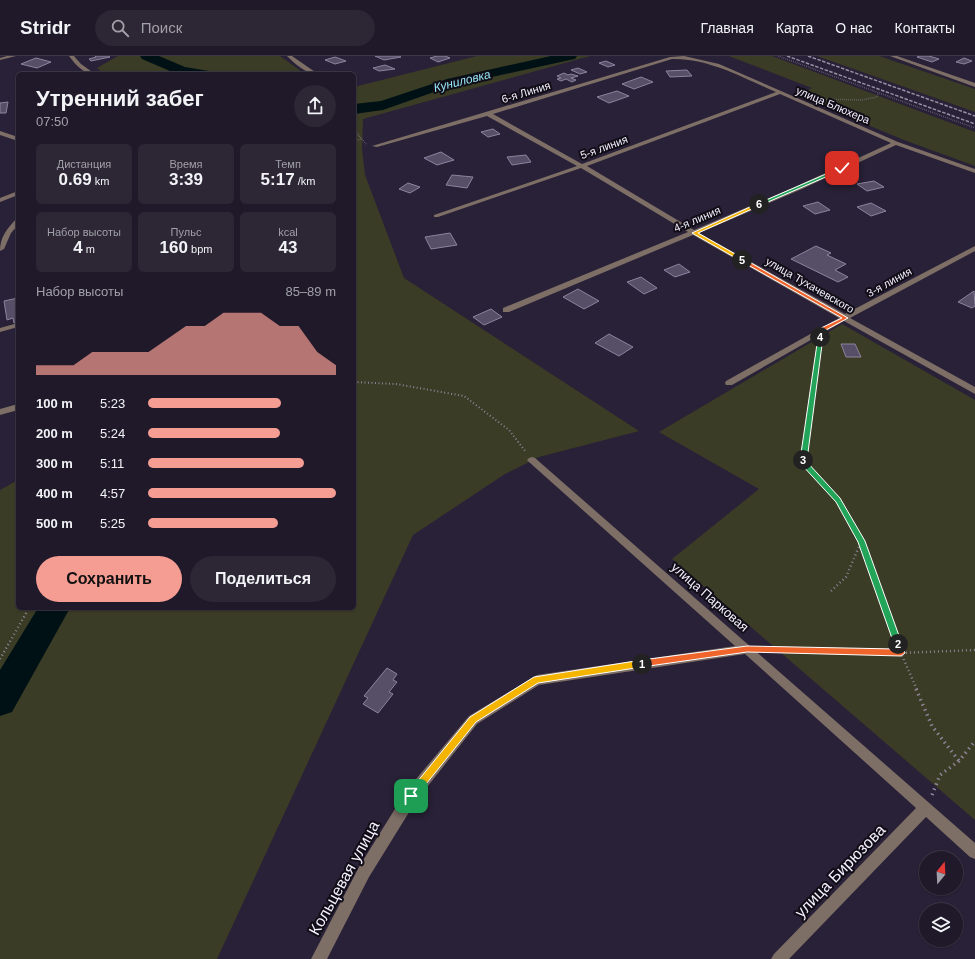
<!DOCTYPE html>
<html lang="ru">
<head>
<meta charset="utf-8">
<style>
	body { margin:0; font-family:Helvetica,sans-serif; background:#2c2635; color:#f1f3f6; height:100vh; display:flex; flex-direction:column; font-size:15px; white-space:nowrap }
	* { box-sizing:border-box; margin:0 }
	p { font-size:13px; color:#a1a0a8 }
	.icon { flex:none; width:22px; height:22px; fill:none; stroke:currentColor; stroke-width:2; stroke-linecap:round; stroke-linejoin:round }
	.map { position:relative; flex:1; overflow:hidden }
	.sheet { position:absolute; left:16px; top:16px; width:340px; height:538px; display:flex; flex-direction:column; background:#1f1929; border-radius:6px; box-shadow:0 1px 3px #0004,0 0 0 1px #3c3846 }
	.sheet>* { flex:none }
	.needle { width:26px; rotate:18deg }
	.tools { position:absolute; left:919px; top:795px; display:grid; gap:8px }
	.tools a { display:grid; place-items:center; width:44px; height:44px; border-radius:50%; background:#1f1929; box-shadow:0 1px 3px #0004,0 0 0 1px #3c3846; font-size:20px }
	.pin { position:absolute; display:grid; place-items:center; width:34px; height:34px; color:#fff; margin:-17px; border-radius:8px; box-shadow:0 2px 6px #0006 }
	.km { position:absolute; width:20px; height:20px; margin:-10px; border-radius:50%; background:#222; color:#fff; font-size:11px; line-height:20px; text-align:center }
	.round { display:grid; place-items:center; flex:none; width:42px; height:42px; border-radius:21px; background:#2c2635 }
	.summary { display:flex; align-items:center; justify-content:space-between; height:68px; padding:0 20px }
	h1 { font-size:22px; font-weight:800; line-height:30px }
	.metrics { display:grid; grid-template-columns:repeat(3,1fr); gap:6px; height:68px; padding:4px 20px }
	.metrics div { display:grid; align-content:center; border-radius:6px; background:#2c2635; text-align:center }
	.metrics b { font-size:17px; font-weight:800 }
	.metrics small { font-size:11px; font-weight:400 }
	.metrics p { font-size:11px }
	.chart { height:112px; padding:8px 20px }
	.chart p { display:flex; justify-content:space-between }
	.chart svg { width:100%; height:72px; margin-top:4px; fill:#f59c93; opacity:.7 }
	.cta { display:flex; gap:8px; margin-top:auto; padding:8px 20px }
	.cta a { flex:1; height:46px; border-radius:24px; background:#f59c93; color:#111; font-size:16px; font-weight:800; line-height:46px; text-align:center }
	.cta a+a { background:#2c2635; color:#f1f3f6 }
	ul { padding:0 20px; list-style:none; font-size:13px }
	li { display:grid; grid-template-columns:64px 48px 1fr; align-items:center; height:30px }
	li i { height:10px; border-radius:5px; background:#f59c93 }
	header { display:flex; align-items:center; gap:24px; box-sizing:border-box; height:56px; padding:0 20px; background:#1f1929; border-bottom:1px solid #3c3846 }
	header strong { font-size:19px }
	nav { display:flex; gap:22px; margin-inline-start:auto; font-size:14px }
	.search { width:280px; height:36px; background:#2c2635; display:flex; align-items:center; gap:10px; box-sizing:border-box; padding:0 14px; border-radius:22px; color:#a1a0a8; font-size:15px }
	.map>svg:first-child { display:block }
</style>
</head>
<body>
<header>
<strong>Stridr</strong>
<div class="search"><svg class="icon" aria-label="search" viewBox="0 0 24 24"><circle cx="10" cy="10" r="6"/><path d="M15 15l6 6"/></svg>Поиск</div>
<nav><a>Главная</a><a>Карта</a><a>О нас</a><a>Контакты</a></nav>
</header>
<div class="map">
<svg width="975" height="903" viewBox="0 0 975 903">
	<rect width="100%" height="100%" fill="#292137"/>
	<g fill="#3a3c25">
		<polygon points="118,0 280,0 305,18 104,18 97,12"/>
		<polygon points="477,0 590,0 363,63 362,93 365,119 404,222 639,375 539,401 505,418 413,479 217,903 0,903 0,434 18,424 18,552 354,552 354,31"/>
		<polygon points="729,0 772,0 975,76 975,110 904,84 795,39 812,32"/>
		<polygon points="817,0 879,0 975,33 975,56"/>
		<polygon points="842,268 975,344 975,764 672,503 759,433 659,376"/>
	</g>
	<g fill="none" stroke-linecap="round" stroke-linejoin="round">
		<g fill="#001116" fill-rule="evenodd">
			<polygon points="140,0 159,0 185,11 209,15 211,18 177,18 142,3"/>
			<polygon points="551,0 577,0 575,3 570,4 451,30 383,54 354,58 354,48 381,45 447,23"/>
			<polygon points="38,552 70,552 12,656 0,660 0,614"/>
		</g>
	</g>
	<g fill="#574e67" stroke="#8c849e">
		<polygon points="95,0 109,0 110,1 91,5 89,3 96,1"/>
		<polygon points="375,0 399,0 401,1 384,4"/>
		<polygon points="437,0 445,0 450,2 438,6 430,2"/>
		<polygon points="919,0 929,0 939,3 932,6 917,1"/>
		<polygon points="335,1 346,5 335,8 325,4"/>
		<polygon points="36,2 51,6 37,12 21,8"/>
		<polygon points="964,2 972,5 964,8 956,6"/>
		<polygon points="606,5 615,9 608,11 599,7"/>
		<polygon points="385,9 395,13 379,15 373,12"/>
		<polygon points="578,12 587,16 580,18 571,14"/>
		<polygon points="687,14 692,20 670,21 666,15"/>
		<polygon points="564,17 568,19 571,18 578,20 571,22 576,24 572,26 566,23 561,25 557,23 561,22 557,20"/>
		<polygon points="641,21 653,26 634,33 622,28"/>
		<polygon points="617,35 629,40 609,47 597,41"/>
		<polygon points="8,46 6,57 0,57 0,47"/>
		<polygon points="493,73 500,78 488,81 481,76"/>
		<polygon points="441,96 454,104 437,109 424,102"/>
		<polygon points="526,99 531,106 512,109 507,101"/>
		<polygon points="452,119 473,121 467,132 446,129"/>
		<polygon points="874,125 884,131 867,135 857,128"/>
		<polygon points="408,127 420,131 410,137 399,133"/>
		<polygon points="818,146 830,154 815,158 803,150"/>
		<polygon points="871,147 886,155 871,160 857,151"/>
		<polygon points="450,177 457,189 431,193 425,181"/>
		<polygon points="816,190 831,197 827,199 846,208 835,214 848,221 838,226 791,203"/>
		<polygon points="679,208 690,216 675,221 664,214"/>
		<polygon points="641,221 657,232 644,238 627,226"/>
		<polygon points="578,233 599,245 584,253 563,241"/>
		<polygon points="974,235 975,250 972,252 958,246"/>
		<polygon points="18,242 18,266 14,267 13,262 7,264 4,245"/>
		<polygon points="491,253 502,261 484,269 473,261"/>
		<polygon points="609,278 633,291 619,300 595,287"/>
		<polygon points="841,288 855,288 861,301 846,301"/>
		<polygon points="387,612 397,618 393,624 397,626 389,636 393,638 378,657 363,648 368,642 364,640"/>
	</g>
	<g fill="none" stroke-linecap="round" stroke-linejoin="round">
		<g stroke="#8b8497" stroke-width="1.5" stroke-dasharray="0.5 1.5" stroke-linecap="butt">
			<polyline points="778,0 975,72"/>
			<polyline points="820,43 862,44 877,41 878,37"/>
			<polyline points="354,74 366,88"/>
			<polyline points="354,85 361,83"/>
		</g>
		<g stroke="#8b8497" stroke-width="2" stroke-dasharray="1 2.5" stroke-linecap="butt">
			<polyline points="354,326 396,328 464,340 509,374 526,396"/>
			<polyline points="815,419 803,406 820,287"/>
		</g>
		<g stroke="#8b8497" stroke-width="2.5" stroke-dasharray="1 3" stroke-linecap="butt">
			<polyline points="814,418 838,444 861,485 901,597 917,634"/>
			<polyline points="831,535 846,521 861,486"/>
			<polyline points="766,593 901,597 975,594"/>
			<polyline points="0,603 29,552"/>
		</g>
		<g stroke="#8b8497" stroke-width="3.5" stroke-dasharray="1.5 4" stroke-linecap="butt">
			<polyline points="916,633 932,670 959,705"/>
			<polyline points="932,739 940,719 959,705 975,685"/>
		</g>
		<g fill="#7d6e66" fill-rule="evenodd">
			<polygon points="7,0 16,0 0,4 0,2"/>
			<path d="M69 0H74L81 8 95 18C83 18 75 8 69 0Z"/>
			<path d="M287 0H292L318 18C306 18 295 8 287 0Z"/>
			<path d="M684 0 719 8 898 86 975 113V117L896 89 802 133 699 177 845 258 975 190V195L850 262 975 331V338L844 265 732 329H726L725 327 726 325 839 262 693 179 509 256H503V252L688 176 581 112 438 161H434V159L577 110 487 60 377 91 372 90 670 1ZM672 3C709 2 743 22 776 36L582 108 493 58ZM780 38 891 87 797 130 694 174 587 110Z"/>
			<polygon points="890,0 897,0 975,27 975,31"/>
			<polygon points="0,75 18,81 18,85 0,79"/>
			<polygon points="18,135 18,139 0,146 0,142"/>
			<path d="M18 162V169L11 177 4 193 0 195C0 181 7 173 16 163Z"/>
			<polygon points="18,267 18,271 0,276 0,272"/>
			<polygon points="18,348 18,354 0,359 0,353"/>
			<polygon points="532,401 535,402 975,787 975,803 970,801 926,761 789,903 771,903 774,898 916,752 745,598 539,629 477,668 416,745 369,821 327,903 311,903 359,811 406,735 469,660 537,619 735,590 529,406 527,404 529,402"/>
		</g>
		<g stroke="#9690a2" stroke-width="1.5" stroke-dasharray="3.5 1.5" stroke-linecap="butt">
			<polyline points="787,0 975,68"/>
			<polyline points="808,0 975,60"/>
		</g>
	</g>
	<polygon fill="#f5b400" stroke="#fff" points="642,604 646,608 642,611 538,627 476,666 414,743 411,744 408,743 407,740 408,737 470,661 534,621"/>
	<polygon fill="#f0652b" stroke="#fff" points="898,584 901,585 905,597 901,600 747,596 642,611 638,608 642,604 747,590 896,593 894,588"/>
	<polygon fill="#22a559" stroke="#fff" points="801,402 806,402 807,406 840,442 865,485 902,588 901,590 895,590 894,588 858,486 836,446 801,408"/>
	<polygon fill="#22a559" stroke="#fff" points="820,279 823,281 807,404 803,406 800,404 818,281"/>
	<polygon fill="#f0652b" stroke="#fff" points="741,203 744,203 848,262 824,275 822,282 819,282 819,273 842,262 741,205"/>
	<polygon fill="#f5b400" stroke="#fff" points="759,147 761,149 698,177 744,203 744,205 741,205 692,177"/>
	<polygon fill="#22a559" stroke="#fff" points="842,111 844,113 761,149 757,148"/>
	<g text-anchor="middle" dominant-baseline="central" stroke-width="4" stroke-linejoin="round" paint-order="stroke">
		<g font-size="11" fill="#f4effe" stroke="#100d17">
			<text transform="translate(526 36) rotate(-17)">6-я Линия</text>
			<text transform="translate(833 49) rotate(23)">улица Блюхера</text>
			<text transform="translate(604 91) rotate(-20)">5-я линия</text>
			<text transform="translate(697 163) rotate(-23)">4-я линия</text>
			<text transform="translate(889 226) rotate(-29)">3-я линия</text>
			<text transform="translate(810 229) rotate(30)">улица Тухачевского</text>
		</g>
		<g font-size="12" font-style="italic" fill="#97e5f6" stroke="#100d17">
			<text transform="translate(462 25) rotate(-14)">Куниловка</text>
		</g>
		<g font-size="13" fill="#f4effe" stroke="#100d17">
			<text transform="translate(710 541) rotate(41)">улица Парковая</text>
		</g>
		<g font-size="16" fill="#f4effe" stroke="#100d17">
			<text transform="translate(840 815) rotate(-46)">улица Бирюзова</text>
			<text transform="translate(344 822) rotate(-61)">Кольцевая улица</text>
		</g>
	</g>
</svg>
<div class="tools">
<a><svg class="needle" viewBox="-14 -14 28 28"><path d="M0-13l5 13h-10z" fill="#e53935"/><path d="M0 13l5-13h-10z" fill="#a1a0a8"/></svg></a>
<a><svg class="icon" aria-label="layers" viewBox="0 0 24 24"><path d="M12 4l9 5-9 5-9-5zM3 14l9 5 9-5"/></svg></a>
</div>
<div class="pin" style="left:411px;top:740px;background:#1e9e55"><svg class="icon" aria-label="arrive" viewBox="0 0 24 24"><path d="M6 21V4h12l-3 4 3 4H6"/></svg></div>
<div class="pin" style="left:842px;top:112px;background:#d93025"><svg class="icon" aria-label="check" viewBox="0 0 24 24"><path d="M5 12l5 5 9-10"/></svg></div>
<b class="km" style="left:642px;top:608px">1</b>
<b class="km" style="left:898px;top:588px">2</b>
<b class="km" style="left:803px;top:404px">3</b>
<b class="km" style="left:820px;top:281px">4</b>
<b class="km" style="left:742px;top:204px">5</b>
<b class="km" style="left:759px;top:148px">6</b>
<section class="sheet">
<div class="summary"><div><h1>Утренний забег</h1><p>07:50</p></div><a class="round"><svg class="icon" aria-label="share" viewBox="0 0 24 24"><path d="M12 15V3M7 8l5-5 5 5M5 13v7h14v-7"/></svg></a></div>
<div class="metrics">
<div><p>Дистанция</p><b>0.69<small> km</small></b></div>
<div><p>Время</p><b>3:39</b></div>
<div><p>Темп</p><b>5:17<small> /km</small></b></div>
</div>
<div class="metrics">
<div><p>Набор высоты</p><b>4<small> m</small></b></div>
<div><p>Пульс</p><b>160<small> bpm</small></b></div>
<div><p>kcal</p><b>43</b></div>
</div>
<div class="chart"><p><span>Набор высоты</span>85–89 m</p>
<svg viewBox="0 0 160 44" preserveAspectRatio="none"><path d="M0 44V38L10 38L20 38L30 30L40 30L50 30L60 30L70 22L80 14L90 14L100 6L110 6L120 6L130 14L140 14L150 30L160 38V44z"/></svg>
</div>
<ul>
<li><b>100 m</b>5:23<i style="width:71%"></i></li>
<li><b>200 m</b>5:24<i style="width:70%"></i></li>
<li><b>300 m</b>5:11<i style="width:83%"></i></li>
<li><b>400 m</b>4:57<i style="width:100%"></i></li>
<li><b>500 m</b>5:25<i style="width:69%"></i></li>
</ul>
<div class="cta"><a>Сохранить</a><a>Поделиться</a></div>
</section>
</div>
</body>
</html>
